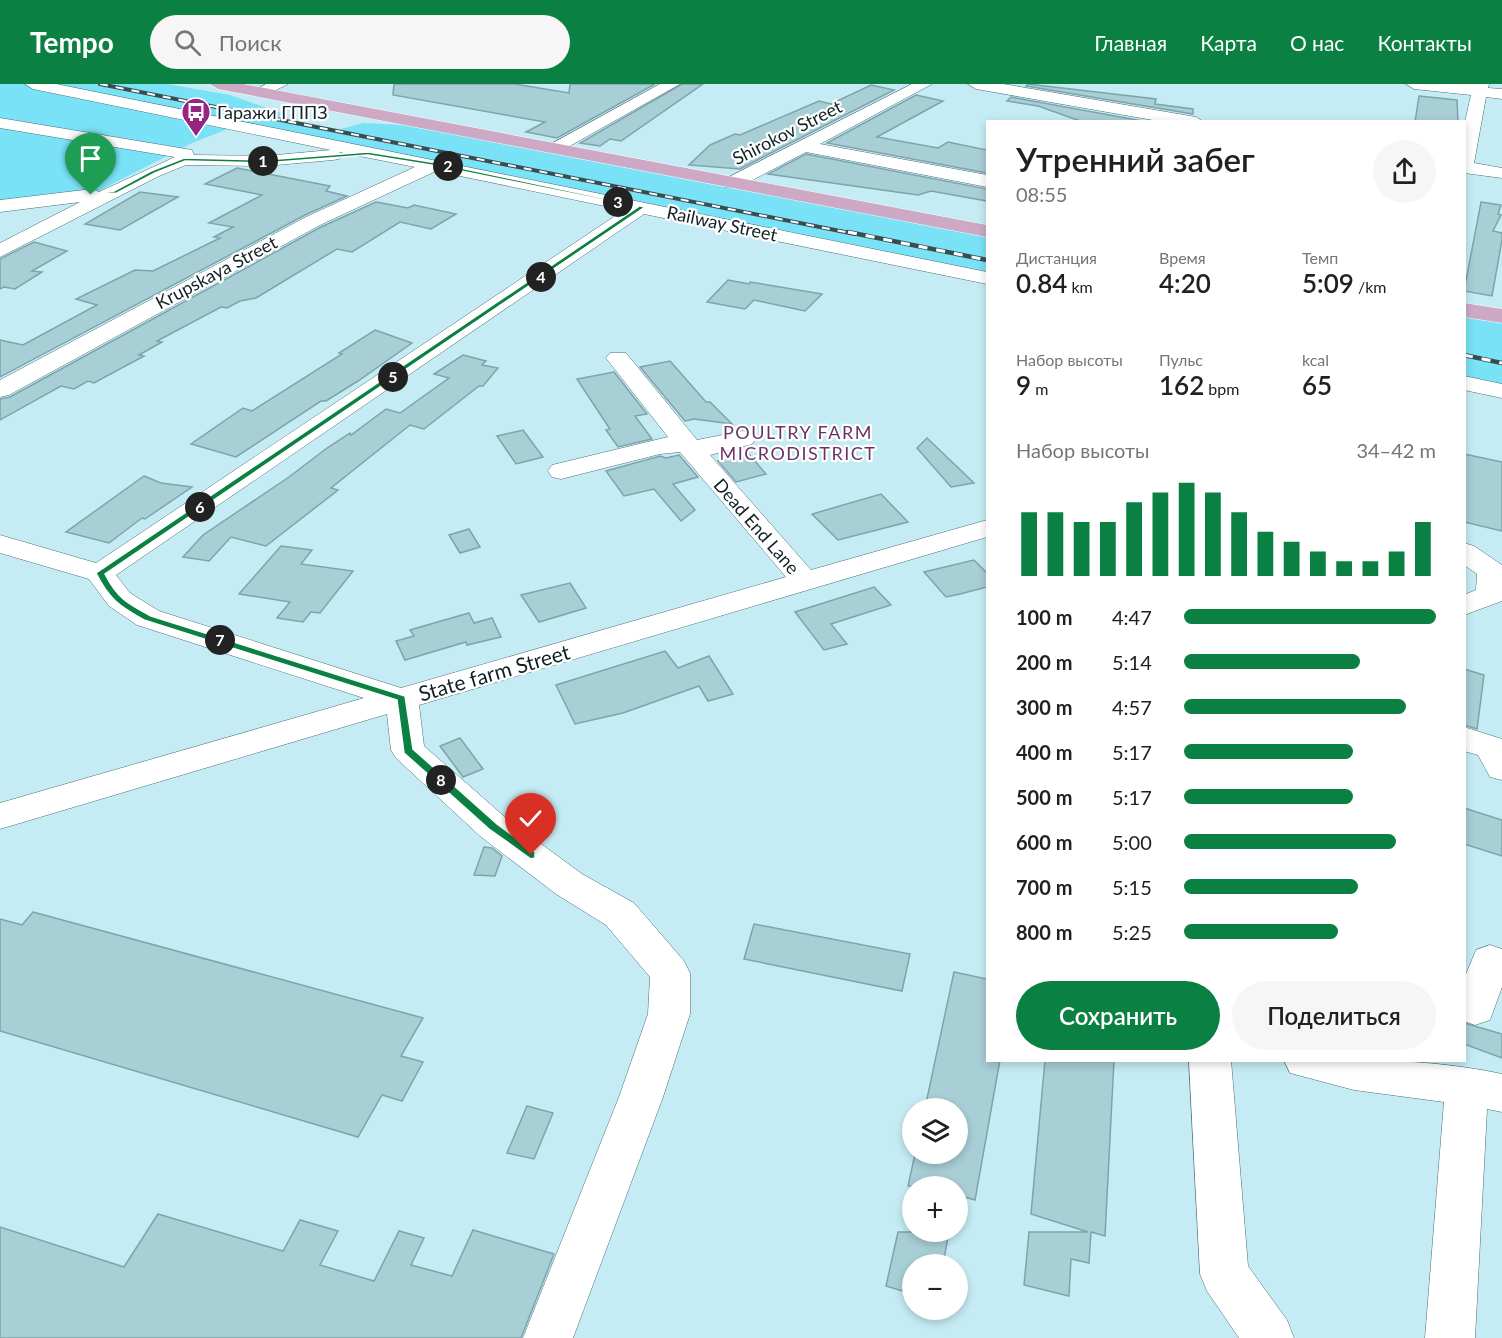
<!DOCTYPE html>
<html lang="ru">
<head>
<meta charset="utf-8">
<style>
	body { margin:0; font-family:Lato,sans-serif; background:#f6f6f6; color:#202124; height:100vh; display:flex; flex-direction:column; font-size:22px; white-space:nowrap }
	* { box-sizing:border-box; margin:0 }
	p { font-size:20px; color:#757577 }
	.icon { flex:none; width:33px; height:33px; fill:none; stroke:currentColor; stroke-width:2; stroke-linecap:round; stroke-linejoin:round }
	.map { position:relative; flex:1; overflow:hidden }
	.drawer { position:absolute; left:986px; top:36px; width:480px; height:942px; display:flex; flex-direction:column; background:#fff; border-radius:0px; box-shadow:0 3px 9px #0003 }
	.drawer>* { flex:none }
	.tools { position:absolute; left:902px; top:1014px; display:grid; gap:12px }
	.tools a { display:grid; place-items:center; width:66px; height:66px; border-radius:50%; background:#fff; box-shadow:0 3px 9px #0003; font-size:30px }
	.pin { position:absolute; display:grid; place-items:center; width:51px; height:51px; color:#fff; margin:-62px -26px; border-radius:50% 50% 50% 0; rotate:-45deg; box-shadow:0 0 6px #0007 }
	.pin .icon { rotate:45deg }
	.km { position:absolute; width:30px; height:30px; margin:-15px; border-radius:50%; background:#222; color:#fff; font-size:16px; line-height:30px; text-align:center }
	.round { display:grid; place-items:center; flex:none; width:63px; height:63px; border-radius:32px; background:#f6f6f6 }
	.overview { display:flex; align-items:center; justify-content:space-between; height:102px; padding:0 30px }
	h1 { font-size:33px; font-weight:600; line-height:45px }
	.metrics { display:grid; grid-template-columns:repeat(3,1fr); gap:9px; height:102px; padding:6px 30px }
	.metrics div { display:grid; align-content:center }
	.metrics b { font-size:26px; font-weight:600 }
	.metrics small { font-size:16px; font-weight:400 }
	.metrics p { font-size:16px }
	.chart { height:168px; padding:12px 30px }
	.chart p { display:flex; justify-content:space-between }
	.chart svg { width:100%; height:108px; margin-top:6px; stroke:#0b8043; stroke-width:6 }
	.cta { display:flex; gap:12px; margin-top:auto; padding:12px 30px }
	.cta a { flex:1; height:69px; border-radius:36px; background:#0b8043; color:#fff; font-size:24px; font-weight:600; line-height:69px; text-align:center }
	.cta a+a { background:#f6f6f6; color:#202124 }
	ul { padding:0 30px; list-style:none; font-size:20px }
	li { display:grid; grid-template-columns:96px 72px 1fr; align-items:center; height:45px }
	li i { height:15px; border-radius:8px; background:#0b8043 }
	header { display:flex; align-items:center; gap:36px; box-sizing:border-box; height:84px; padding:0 30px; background:#0b8043; color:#fff }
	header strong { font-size:28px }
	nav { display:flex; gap:33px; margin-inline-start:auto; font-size:21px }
	.search { width:420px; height:54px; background:#f6f6f6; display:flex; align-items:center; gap:15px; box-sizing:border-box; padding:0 21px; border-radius:33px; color:#757577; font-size:22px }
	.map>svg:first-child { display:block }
</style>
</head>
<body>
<header>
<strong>Tempo</strong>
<div class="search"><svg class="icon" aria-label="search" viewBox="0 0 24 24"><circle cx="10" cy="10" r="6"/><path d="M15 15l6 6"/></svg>Поиск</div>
<nav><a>Главная</a><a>Карта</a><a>О нас</a><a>Контакты</a></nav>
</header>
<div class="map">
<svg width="1502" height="1254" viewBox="0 0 1502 1254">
	<rect width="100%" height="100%" fill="#c5ecf4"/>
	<g fill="#79e2f6">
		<polygon points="0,0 167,0 230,11 284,30 276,34 337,46 363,39 403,41 987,151 987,194 238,41 192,59 91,111 0,122"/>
		<polygon points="1464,233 1502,239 1502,307 1464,299"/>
	</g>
	<g fill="#a8ced6" stroke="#7ea4ab" stroke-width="1.5">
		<polygon points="394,0 515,0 569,9 570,0 655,0 557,54 526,48 545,38 393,11"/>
		<polygon points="682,0 703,0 621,57 610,55 600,62 580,59"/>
		<polygon points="1028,0 1156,15 1155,20 1193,25 1193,30 1026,2"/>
		<polygon points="871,1 894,6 740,85 689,81 710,61 735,50 740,51 819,17 831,20"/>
		<polygon points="916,11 943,17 877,53 938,64 948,58 987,66 987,89 827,59"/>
		<polygon points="1419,12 1457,16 1458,38 1415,38"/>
		<polygon points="1011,13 1148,38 1083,38 1038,22 1007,17"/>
		<polygon points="806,70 987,105 987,117 931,107 918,111 768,90"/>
		<polygon points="237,84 330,102 326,107 347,112 305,131 0,293 0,256 23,261 97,221 76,215 135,186 153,187 220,154 214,153 233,143 209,139 262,111 205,100"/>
		<polygon points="140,108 178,113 120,146 85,140"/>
		<polygon points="376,118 408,124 414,121 456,130 431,145 400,138 352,168 337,165 256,214 240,217 227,224 221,223 157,257 162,258 139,271 144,272 94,299 88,297 74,305 61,302 0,336 0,315 10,313 321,143"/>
		<polygon points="1481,118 1501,121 1498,130 1501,131 1493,147 1502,149 1502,156 1492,212 1464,207"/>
		<polygon points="34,158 67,167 32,187 42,188 15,205 4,203 0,205 0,175"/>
		<polygon points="728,196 749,200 750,198 822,210 805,227 754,216 745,225 707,218"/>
		<polygon points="375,246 412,259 358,297 326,317 321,317 236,373 191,360 243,324 252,327 342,270 339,269"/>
		<polygon points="463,271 486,277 482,281 498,284 483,302 479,302 424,345 410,341 331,404 338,406 266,462 231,453 209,477 183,473 203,451 289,393 327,364 350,349 351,351 386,325 400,329 449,294 434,290"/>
		<polygon points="670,277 706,318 710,318 732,340 694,335 685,337 640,283"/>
		<polygon points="614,288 647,330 635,332 652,355 618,363 606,346 610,345 600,330 577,295"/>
		<polygon points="523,346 543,373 516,380 497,352"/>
		<polygon points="927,354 974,399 951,403 917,364"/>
		<polygon points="748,369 766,390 736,398 718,377"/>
		<polygon points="1464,370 1502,378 1502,447 1464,438"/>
		<polygon points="679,371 698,393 673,400 695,426 681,437 654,405 624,412 606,387 660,372 666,374"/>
		<polygon points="144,392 161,399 192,403 145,435 142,434 109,459 66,448"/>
		<polygon points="881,410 908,438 838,456 812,430"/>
		<polygon points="469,445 480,463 460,469 449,451"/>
		<polygon points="281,462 312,466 301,480 353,487 320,529 311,528 303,538 277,534 290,518 239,510"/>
		<polygon points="974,476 987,489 987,503 960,510 946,513 924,488"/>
		<polygon points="570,499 586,524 539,538 521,511"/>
		<polygon points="874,503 891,521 831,540 847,560 824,566 795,528"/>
		<polygon points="469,529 474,539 492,534 501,553 467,561 466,558 405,576 396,557 414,552 410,546"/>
		<polygon points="665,567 678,584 709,572 733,610 708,617 699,602 623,629 575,640 556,601"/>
		<polygon points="1464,585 1484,591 1477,645 1464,641"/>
		<polygon points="460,654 483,685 463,693 440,662"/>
		<polygon points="1464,724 1502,736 1502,772 1464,760"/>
		<polygon points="484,763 492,764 502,772 495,792 474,791"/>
		<polygon points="33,828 423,934 401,972 423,978 402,1017 382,1011 358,1053 0,947 0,835 22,841"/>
		<polygon points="754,840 910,870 902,907 744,875"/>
		<polygon points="954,888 987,895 987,976 1000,976 975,1116 957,1111 957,1102 908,1102 915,1070 957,1070 957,1024 925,1024"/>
		<polygon points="1464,939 1502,950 1502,974 1464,960"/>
		<polygon points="1045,976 1114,976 1105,1152 1091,1148 1089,1179 1071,1175 1069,1212 1024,1201 1029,1148 1088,1148 1031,1130"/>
		<polygon points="527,1022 553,1029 534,1075 507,1069"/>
		<polygon points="158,1130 283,1167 300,1136 338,1147 320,1181 374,1197 399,1147 424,1154 411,1181 452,1192 473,1146 554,1170 521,1254 0,1254 0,1143 124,1183"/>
		<polygon points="898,1148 949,1148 943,1180 912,1180 912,1210 886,1202"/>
	</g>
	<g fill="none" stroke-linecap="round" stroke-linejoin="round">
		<g stroke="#4b6e75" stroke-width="1">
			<g id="minor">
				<polygon points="25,0 56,0 987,188 987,200 644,130 116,491 130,509 159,527 401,604 786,493 680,368 660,370 561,395 552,393 548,387 552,381 668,353 606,274 610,269 626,269 697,356 743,347 752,350 756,355 752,360 710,371 811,486 987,436 987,453 419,621 424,662 506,734 582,790 634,819 684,877 690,889 690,930 663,1013 573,1254 523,1254 619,1013 648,930 650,893 606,841 556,810 480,752 396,674 391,666 387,630 0,745 0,719 364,614 137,541 109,522 89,495 0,469 0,451 96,479 624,126 436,87 320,141 9,311 0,313 0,296 306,133 415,83 339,68 342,71 339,75 333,76 265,82 186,81 159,92 0,173 0,159 80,118 0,128 0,116 92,105 99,108 175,73 0,44 0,34 192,66 194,71 265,72 331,66 33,5"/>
				<polygon points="266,0 288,0 266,11 254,11 252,8"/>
				<polygon points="660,0 680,0 559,68 547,68 544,64"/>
				<polygon points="912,0 932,0 820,60 987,91 987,103 806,68 739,103 725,103 723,99 725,95"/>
				<polygon points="968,0 1003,0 1196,33 1204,38 1164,38 976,5"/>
				<polygon points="1406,0 1489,0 1488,4 1502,5 1502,15 1486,13 1474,79 1502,84 1502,94 1464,89 1464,42 1471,11 1414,5"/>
				<polygon points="1464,292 1502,300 1502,314 1464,306"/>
				<polygon points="1464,459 1474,462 1502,481 1502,517 1464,531 1464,511 1476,506 1477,490 1464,481"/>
				<polygon points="1464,643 1502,655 1502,696 1490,693 1478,671 1464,667"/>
				<polygon points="1490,861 1502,865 1502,903 1490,936 1475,941 1464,937 1464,895 1476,866"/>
				<polygon points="1189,976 1231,976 1248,1182 1287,1236 1294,1254 1239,1254 1207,1207 1200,1190"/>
				<path d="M1284 976C1360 976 1428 974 1502 990V1028L1487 1025 1475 1254H1425L1444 1018 1354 1006 1290 989Z"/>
			</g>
		</g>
		<g stroke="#fff" stroke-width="1">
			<g id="major">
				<polygon points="210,0 243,0 987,141 987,153 218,5"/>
				<polygon points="1464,219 1502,225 1502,239 1464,233"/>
			</g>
		</g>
		<use href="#minor" fill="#fff" fill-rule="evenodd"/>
		<use href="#major" fill="#cda9c5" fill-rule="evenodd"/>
		<g stroke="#394d51" stroke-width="4">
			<polyline id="rail-far1" points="100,0 855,150"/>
		</g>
		<g stroke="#394d51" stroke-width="4.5">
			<g id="rail">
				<polyline points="848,148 987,176"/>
				<polyline points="1464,271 1502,279"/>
			</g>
		</g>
		<use href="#rail-far1" stroke="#fff" stroke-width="2" stroke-dasharray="8" stroke-linecap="butt"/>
		<use href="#rail" stroke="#fff" stroke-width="3" stroke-dasharray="9" stroke-linecap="butt"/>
	</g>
	<path fill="#0b8043" stroke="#fff" stroke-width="1.5" d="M368 68 437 79 645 123 105 490C117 514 128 520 151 532L405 612 413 665 497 740 535 768V774L531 775 489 745 404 669 397 616 144 536C119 522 109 515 96 489L638 123 437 82 368 71 265 79 185 77 155 89 117 109 89 111 114 107 151 87 184 74 265 76Z"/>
	<defs>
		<g id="bus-pin" transform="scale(1.5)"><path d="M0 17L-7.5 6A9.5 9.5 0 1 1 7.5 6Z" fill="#952482" stroke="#fff"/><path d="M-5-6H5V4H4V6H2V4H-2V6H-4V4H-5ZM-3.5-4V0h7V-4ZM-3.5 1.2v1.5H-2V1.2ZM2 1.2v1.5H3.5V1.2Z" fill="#fff"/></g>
	</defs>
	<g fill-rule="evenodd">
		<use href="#bus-pin" x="196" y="28"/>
	</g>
	<g text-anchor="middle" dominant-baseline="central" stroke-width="4.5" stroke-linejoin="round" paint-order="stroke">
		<g font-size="18" fill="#122124" stroke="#fff" text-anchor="start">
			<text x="217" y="28">Гаражи ГППЗ</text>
		</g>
		<g font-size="18" fill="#122124" stroke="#fff">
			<text transform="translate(787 48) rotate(-27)">Shirokov Street</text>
			<text transform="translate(722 139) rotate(12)">Railway Street</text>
			<text transform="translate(216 188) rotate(-28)">Krupskaya Street</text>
			<text transform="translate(757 442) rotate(49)">Dead End Lane</text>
		</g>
		<g font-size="18" letter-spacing="1.5" fill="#6c3460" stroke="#fff">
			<text x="798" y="348">POULTRY FARM<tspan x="798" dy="21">MICRODISTRICT</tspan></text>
		</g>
		<g font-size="21" fill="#122124" stroke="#fff">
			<text transform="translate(494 588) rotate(-16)">State farm Street</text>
		</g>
	</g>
</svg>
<div class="tools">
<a><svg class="icon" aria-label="layers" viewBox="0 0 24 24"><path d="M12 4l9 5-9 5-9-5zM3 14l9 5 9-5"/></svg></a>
<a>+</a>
<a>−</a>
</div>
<div class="pin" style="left:91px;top:111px;background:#1e9e55"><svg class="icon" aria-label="arrive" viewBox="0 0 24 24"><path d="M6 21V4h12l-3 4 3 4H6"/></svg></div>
<div class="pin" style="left:531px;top:771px;background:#d93025"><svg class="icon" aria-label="check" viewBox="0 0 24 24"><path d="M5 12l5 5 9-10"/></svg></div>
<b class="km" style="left:263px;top:77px">1</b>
<b class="km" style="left:448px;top:82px">2</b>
<b class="km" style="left:618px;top:118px">3</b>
<b class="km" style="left:541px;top:193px">4</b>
<b class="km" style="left:393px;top:293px">5</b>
<b class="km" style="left:200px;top:423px">6</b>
<b class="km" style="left:220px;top:556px">7</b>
<b class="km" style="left:441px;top:696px">8</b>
<section class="drawer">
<div class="overview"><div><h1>Утренний забег</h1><p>08:55</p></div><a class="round"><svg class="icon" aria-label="share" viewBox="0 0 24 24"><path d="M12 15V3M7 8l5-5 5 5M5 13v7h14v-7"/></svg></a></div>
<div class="metrics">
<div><p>Дистанция</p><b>0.84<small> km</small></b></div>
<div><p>Время</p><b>4:20</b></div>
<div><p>Темп</p><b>5:09<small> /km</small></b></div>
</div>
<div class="metrics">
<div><p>Набор высоты</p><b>9<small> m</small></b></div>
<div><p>Пульс</p><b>162<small> bpm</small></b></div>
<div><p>kcal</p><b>65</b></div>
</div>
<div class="chart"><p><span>Набор высоты</span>34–42 m</p>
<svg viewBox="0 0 160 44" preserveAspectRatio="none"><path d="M5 44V18M15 44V18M25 44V22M35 44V22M45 44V14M55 44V10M65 44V6M75 44V10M85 44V18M95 44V26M105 44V30M115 44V34M125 44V38M135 44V38M145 44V34M155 44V22"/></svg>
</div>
<ul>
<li><b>100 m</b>4:47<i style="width:100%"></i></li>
<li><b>200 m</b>5:14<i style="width:70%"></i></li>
<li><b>300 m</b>4:57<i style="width:88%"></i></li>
<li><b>400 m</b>5:17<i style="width:67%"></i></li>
<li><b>500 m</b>5:17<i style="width:67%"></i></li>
<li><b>600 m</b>5:00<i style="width:84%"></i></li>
<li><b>700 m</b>5:15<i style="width:69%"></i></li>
<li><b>800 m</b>5:25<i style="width:61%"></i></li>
</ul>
<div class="cta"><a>Сохранить</a><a>Поделиться</a></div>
</section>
</div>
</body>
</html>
